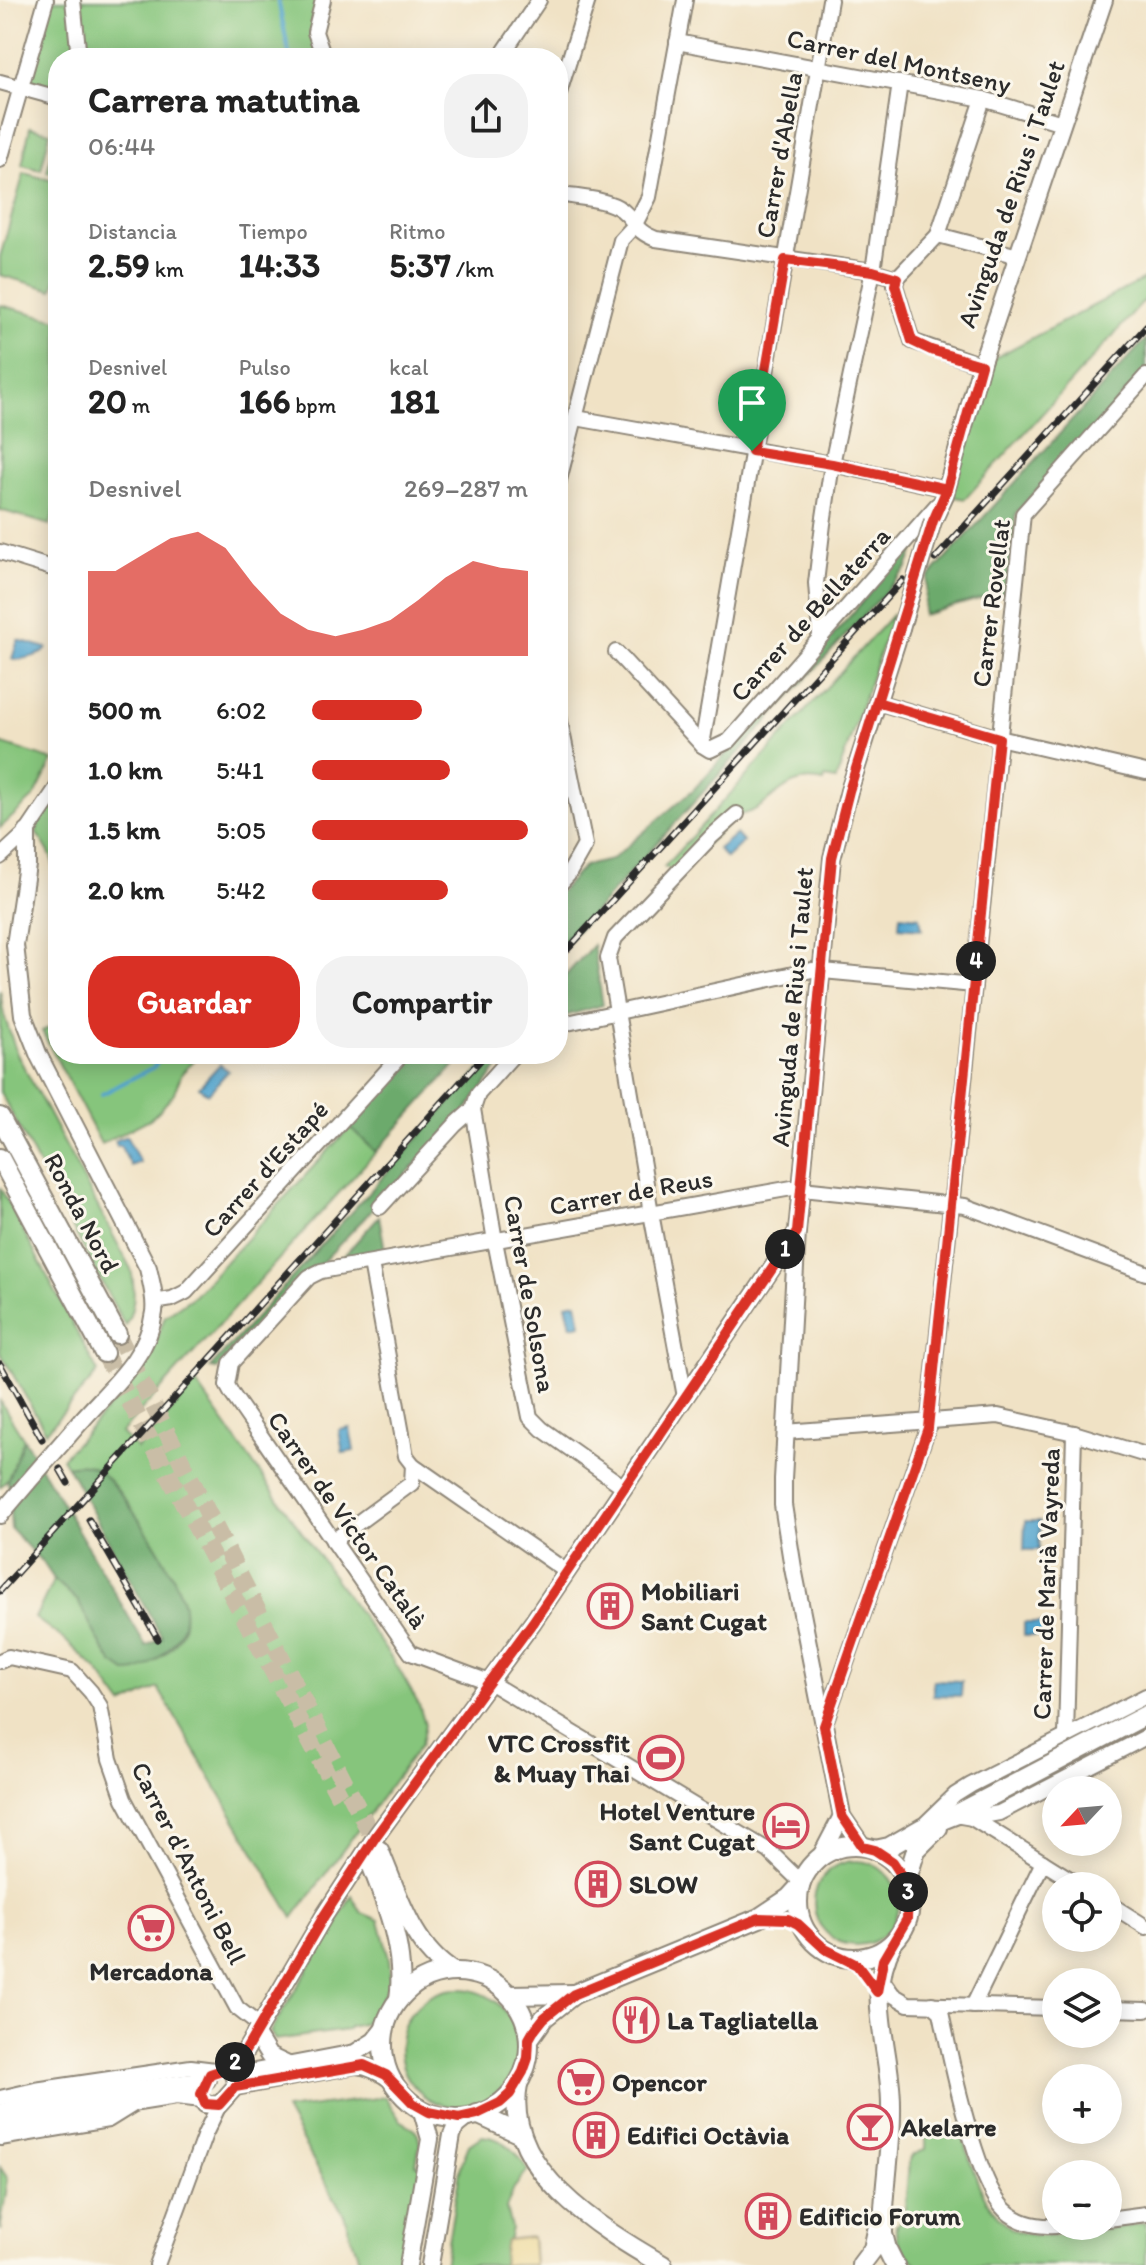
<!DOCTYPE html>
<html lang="es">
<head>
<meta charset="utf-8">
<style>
	body { margin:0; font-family:Itim,sans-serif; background:#f2f2f2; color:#222; height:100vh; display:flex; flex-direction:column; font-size:30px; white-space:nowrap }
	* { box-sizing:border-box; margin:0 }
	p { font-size:26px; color:#767676 }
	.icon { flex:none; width:44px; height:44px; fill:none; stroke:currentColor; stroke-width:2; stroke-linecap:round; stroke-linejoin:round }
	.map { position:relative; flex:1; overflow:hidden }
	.drawer { position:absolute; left:48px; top:48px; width:520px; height:1016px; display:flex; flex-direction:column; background:#fff; border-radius:32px; box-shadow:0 4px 20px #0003 }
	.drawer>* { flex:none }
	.needle { width:52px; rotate:244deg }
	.fabs { position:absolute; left:1042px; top:1776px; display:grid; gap:16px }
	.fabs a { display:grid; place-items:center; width:80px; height:80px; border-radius:50%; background:#fff; box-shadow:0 4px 20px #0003; font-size:40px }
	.pin { position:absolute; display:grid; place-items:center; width:68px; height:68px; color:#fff; margin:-82px -34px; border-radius:50% 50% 50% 0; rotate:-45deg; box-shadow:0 0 8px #0007 }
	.pin .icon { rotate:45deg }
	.km { position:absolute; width:40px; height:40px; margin:-20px; border-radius:50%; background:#222; color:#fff; font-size:22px; line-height:40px; text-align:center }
	.round { display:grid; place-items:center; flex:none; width:84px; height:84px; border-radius:32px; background:#f2f2f2 }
	.summary { display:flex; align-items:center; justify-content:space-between; height:136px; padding:0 40px }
	h1 { font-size:36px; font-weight:700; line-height:60px }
	.metrics { display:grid; grid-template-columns:repeat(3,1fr); gap:12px; height:136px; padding:8px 40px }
	.metrics div { display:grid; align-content:center }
	.metrics b { font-size:34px; font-weight:700 }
	.metrics small { font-size:22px; font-weight:400 }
	.metrics p { font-size:22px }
	.chart { height:224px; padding:16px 40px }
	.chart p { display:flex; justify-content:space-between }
	.chart svg { width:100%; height:144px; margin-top:8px; fill:#d93025; opacity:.7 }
	.cta { display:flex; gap:16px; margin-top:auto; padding:16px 40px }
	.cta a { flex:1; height:92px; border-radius:32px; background:#d93025; color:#fff; font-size:32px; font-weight:700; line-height:92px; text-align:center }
	.cta a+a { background:#f2f2f2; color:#222 }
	ul { padding:0 40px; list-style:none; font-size:26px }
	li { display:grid; grid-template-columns:128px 96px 1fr; align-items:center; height:60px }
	li i { height:20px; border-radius:10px; background:#d93025 }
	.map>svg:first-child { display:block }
</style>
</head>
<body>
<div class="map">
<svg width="1146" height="2265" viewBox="0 0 1146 2265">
	<rect width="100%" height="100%" fill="#fbf7ec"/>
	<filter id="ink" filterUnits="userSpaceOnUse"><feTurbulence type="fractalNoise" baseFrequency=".0125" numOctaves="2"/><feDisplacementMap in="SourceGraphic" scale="16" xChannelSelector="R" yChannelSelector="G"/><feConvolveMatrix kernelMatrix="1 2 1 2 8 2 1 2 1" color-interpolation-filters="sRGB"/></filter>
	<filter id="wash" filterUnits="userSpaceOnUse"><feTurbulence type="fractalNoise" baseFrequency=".006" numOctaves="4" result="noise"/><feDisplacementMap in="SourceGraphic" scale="32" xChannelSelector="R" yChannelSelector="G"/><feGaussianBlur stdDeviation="1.8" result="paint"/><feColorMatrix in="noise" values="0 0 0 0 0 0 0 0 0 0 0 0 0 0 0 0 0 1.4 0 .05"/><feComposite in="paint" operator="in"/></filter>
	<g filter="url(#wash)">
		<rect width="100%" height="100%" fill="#f0e2c5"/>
		<g fill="#86c57c" stroke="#587854" stroke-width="2">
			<polygon points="46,0 324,0 321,53 313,58 58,58 58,98 20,89"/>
			<polygon points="30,127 50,132 41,170 22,165"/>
			<polygon points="56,134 58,135 58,175 47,172"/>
			<polygon points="24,173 58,182 58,271 53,290 0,275 0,257"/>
			<polygon points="1146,278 1146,299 965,499 945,495 981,365"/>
			<polygon points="0,305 58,320 58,499 50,525 0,510"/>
			<path d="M893 614 836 780 825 778 824 782C780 771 773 812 737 815L678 871 664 867Z"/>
			<polygon points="0,743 53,760 35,796 0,828"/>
			<path d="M58 802V898L54 896C57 866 54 856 36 833L41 814Z"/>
			<path d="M0 990 4 1015 17 1054 131 1269C135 1290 136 1307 125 1326L0 1092Z"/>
			<polygon points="58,1024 58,1054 200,1054 182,1073 173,1095 160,1110 150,1119 101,1144 42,1031"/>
			<path d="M350 1127 376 1152 121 1433 137 1449 196 1383 397 1666 419 1705 425 1725 421 1744 293 1918 158 1688 123 1705 98 1671 65 1640 35 1618 54 1579 78 1601 109 1658 126 1672C222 1643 180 1581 139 1523 127 1505 116 1482 96 1470 86 1463 78 1464 67 1466L62 1458 148 1365 165 1316 194 1296Z"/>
			<polygon points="0,1187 98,1372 46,1432 0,1352"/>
			<polygon points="0,1401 24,1439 8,1479 0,1487"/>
			<circle cx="856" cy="1903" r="42"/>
			<path d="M352 1896 362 1913 379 1920C383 1938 395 1968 388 1986 383 1999 374 2008 371 2022L349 2027 347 2030 275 2040 270 2032Z"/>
			<circle cx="459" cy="2048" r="59"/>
			<polygon points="385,2097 400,2120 414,2128 418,2134 420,2144 416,2164 421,2166 403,2265 361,2265 344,2215 285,2110"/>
			<path d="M961 2130C969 2154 974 2179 987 2201 994 2212 1004 2226 1017 2231 1044 2243 1115 2227 1146 2223V2265H918C905 2253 894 2243 896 2225L904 2218 909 2162 912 2156 926 2149V2135Z"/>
			<path d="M482 2136C506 2138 516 2151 528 2170L514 2188 506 2208 511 2228 502 2265H444L461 2165 469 2145Z"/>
			<polygon points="0,2167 8,2179 0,2231"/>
		</g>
		<g fill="#6caa6c" stroke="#4c6a4c" stroke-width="2">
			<polygon points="1146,339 1146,370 1016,513 1007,591 923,615 928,578"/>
			<polygon points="912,542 915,547 907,568 558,952 558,894 584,866 611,860 694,789 851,615"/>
			<polygon points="593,945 603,1005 558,1018 558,984"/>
			<polygon points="412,1054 465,1054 376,1152 350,1127"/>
			<polygon points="494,1054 508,1054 465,1112 317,1268 305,1274 217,1369 210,1368"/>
			<polygon points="379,1216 386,1256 334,1267"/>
			<path d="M24 1439 146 1646 162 1637 67 1466C78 1464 86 1463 96 1469 119 1483 182 1580 184 1607 186 1628 177 1641 163 1654 152 1664 141 1673 126 1672L113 1663 102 1647 78 1601 54 1579 44 1564 11 1529 8 1479Z"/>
		</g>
		<polygon fill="#eeda9e" stroke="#8c8264" stroke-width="2" points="532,2237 534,2265 502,2265 506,2240"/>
		<g fill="#52a4cd" stroke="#3e687c" stroke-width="2">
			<path d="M18 640 47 648C44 656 20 660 12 659Z"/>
			<polygon points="736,834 743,842 726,858 718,849"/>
			<polygon points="900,915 920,917 922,929 899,927"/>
			<polygon points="220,1064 228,1071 208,1094 199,1087"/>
			<polygon points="126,1136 140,1162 131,1166 120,1145 117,1146 115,1141"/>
			<polygon points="577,1302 581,1324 571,1326 566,1304"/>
			<polygon points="350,1428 354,1451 343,1453 339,1430"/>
			<polygon points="1025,1521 1040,1521 1039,1550 1024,1550"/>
			<rect x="1024" y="1623" width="24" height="13"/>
			<polygon points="933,1680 962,1681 961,1696 933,1695"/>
		</g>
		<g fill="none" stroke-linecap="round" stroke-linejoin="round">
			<g stroke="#52a4cd" stroke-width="4">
				<polyline points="278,0 290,58"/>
				<polyline points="102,1094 154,1067 161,1054"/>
			</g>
		</g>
	</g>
	<g filter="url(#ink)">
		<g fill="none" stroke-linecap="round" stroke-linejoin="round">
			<g stroke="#c9bda6" stroke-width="18" stroke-dasharray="18 9" stroke-linecap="butt">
				<polyline points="117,1334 379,1850"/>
				<polyline points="104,1353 339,1796"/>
			</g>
			<g stroke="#8e8678" stroke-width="18">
				<g id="minor">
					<polyline points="73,0 79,58"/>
					<polyline points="323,0 315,32 324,58"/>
					<polyline points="677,42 983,99 1062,123"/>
					<polyline points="500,58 539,0"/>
					<polyline points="0,82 58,98"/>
					<polyline points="558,96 588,0"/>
					<polyline points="0,160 46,0"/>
					<path d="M558 194C577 198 606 198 622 210 637 222 634 231 656 239L873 271 897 278"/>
					<polyline points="938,235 983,99"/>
					<polyline points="981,365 912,341 895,285 897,278 938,235 1018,256"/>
					<polyline points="576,418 832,464 947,489"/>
					<polyline points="558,484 621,240 634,226 649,197 685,0"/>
					<polyline points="0,552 58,570"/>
					<polyline points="820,635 816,583 823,524 832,464 873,271 900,83"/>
					<polyline points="616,652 702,745 710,750 729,741 937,505"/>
					<polyline points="877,702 999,738 1146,772"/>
					<polyline points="558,711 585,845 568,875 558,886"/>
					<polyline points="702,745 830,0"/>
					<polyline points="0,857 27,832 58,786"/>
					<polyline points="558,1025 812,970 974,985"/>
					<polyline points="473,1109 495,1241 530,1417 542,1429 624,1487"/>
					<polyline points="380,1207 455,1125 473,1109 478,1094 514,1054"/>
					<polyline points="371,1263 406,1456 413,1465 567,1572"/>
					<polyline points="154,1302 172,1299 186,1292 402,1054"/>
					<polyline points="685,1397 651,1213 608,958 615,938 712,836 737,814"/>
					<polyline points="785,1432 998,1416 1074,1433 1146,1455"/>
					<polyline points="333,1541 412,1483 413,1465"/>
					<polyline points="0,1661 9,1657 72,1671 91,1692 100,1706 110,1759 124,1799 237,2008 260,2026"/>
					<polyline points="824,1726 928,1428 1023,514 1146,376"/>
					<polyline points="1066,1736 1074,1433"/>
					<polyline points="955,1815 972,1818 999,1813 1146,1737"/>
					<polyline points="972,1818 1081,1886"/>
					<polyline points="923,1826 955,1795 971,1785 1146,1696"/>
					<polyline points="801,1882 769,1851 489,1682 411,1653 232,1394 227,1385 231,1363 309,1277 321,1271 792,1188 965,1206 1146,1273"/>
					<polyline points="1108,1903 1146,1927"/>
					<polyline points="880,1977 893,1995 908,2004 1056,2008"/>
					<path d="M932 2004 941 2012C950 2056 975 2181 1005 2210 1019 2223 1037 2227 1056 2226"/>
					<polyline points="973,2006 1043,1862"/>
					<polyline points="1108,2009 1146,2010"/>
					<polyline points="0,2098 35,2090 191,2067 215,2070"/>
					<polyline points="0,2138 108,2120 137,2102"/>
					<polyline points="1108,2219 1146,2214"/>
					<polyline points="157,2265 205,2134 219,2105"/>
				</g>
			</g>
			<g stroke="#8e8678" stroke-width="20">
				<g id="tertiary">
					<polyline points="933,521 945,495 981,365 1104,0"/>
					<path d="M27 832V865L15 945 23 1015 39 1056 148 1268C151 1282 156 1298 154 1312 149 1356 110 1388 82 1420"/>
					<polyline points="0,1515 28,1482"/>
					<polyline points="863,1847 842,1816 793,1568 783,1505 783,1479 797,1232 832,858 849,791 901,628"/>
					<polyline points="820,1858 842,1816"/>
					<polyline points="255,2033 269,2056 288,2065"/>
					<polyline points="228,2068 244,2053 324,1916 376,1836 533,1622 796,1233"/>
					<polyline points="234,2076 355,2053 374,2041 386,2026"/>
					<path d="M235 2087 356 2065C370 2066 381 2072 393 2081"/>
					<polyline points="0,2113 38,2103 207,2080"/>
					<polyline points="0,2124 176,2096 202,2099 205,2104 219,2105 235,2087 234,2076 228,2068"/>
					<polyline points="408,2265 430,2139 421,2108"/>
					<polyline points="430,2265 452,2135 456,2126 466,2118"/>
				</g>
			</g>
			<g stroke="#8e8678" stroke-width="22">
				<g id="secondary">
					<polyline points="0,1117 117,1334"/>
					<polyline points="0,1158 104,1353"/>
					<circle cx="854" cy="1902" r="56"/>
					<path d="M379 1850C398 1894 411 1946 453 1972"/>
					<polyline points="875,1850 889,1847 922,1828 955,1815 1146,1715"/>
					<path d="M371 1864C387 1905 406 1953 399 1999"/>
					<polyline points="906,1882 916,1850 938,1828"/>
					<path d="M893 1942C864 1996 891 2047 891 2105 892 2148 883 2190 883 2234L887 2249 895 2265"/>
					<circle cx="456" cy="2045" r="73"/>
					<polyline points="509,1995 574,1994"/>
					<polyline points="529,2039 544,2018 574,1994 759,1918 789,1898 800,1886"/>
					<path d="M518 2084C502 2169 599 2228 663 2265"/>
					<polyline points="477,2114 520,2134"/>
					<polyline points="861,2265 873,2249 878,2226"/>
				</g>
			</g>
			<use href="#minor" stroke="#fff" stroke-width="14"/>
			<use href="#tertiary" stroke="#fff" stroke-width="16"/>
			<use href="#secondary" stroke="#fff" stroke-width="18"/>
			<g stroke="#2b2b2b" stroke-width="7">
				<g id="rail">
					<polyline points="935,559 1146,327"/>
					<polyline points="558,960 903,580"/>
					<polyline points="0,1364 42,1439"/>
					<polyline points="60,1469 68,1483"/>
					<polyline points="89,1520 158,1639"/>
					<polyline points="0,1591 486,1054"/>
				</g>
			</g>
			<use href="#rail" stroke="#fbf7ec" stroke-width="4" stroke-dasharray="12" stroke-linecap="butt"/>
			<g stroke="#8e8678" stroke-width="20" stroke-linecap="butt">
				<g id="tertiary-bridge">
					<polyline points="901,628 933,521"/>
					<polyline points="28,1482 82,1420"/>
				</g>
			</g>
			<use href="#tertiary-bridge" stroke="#fff" stroke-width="16"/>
		</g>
	</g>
	<g fill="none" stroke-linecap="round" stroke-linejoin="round" filter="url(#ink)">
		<g stroke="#fff" stroke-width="16">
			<polyline id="route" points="752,451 832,464 947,489 933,521 849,791 832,858 797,1232 533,1622 376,1836 324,1916 244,2053 228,2068 210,2074 201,2094 205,2104 219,2105 235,2087 364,2065 386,2075 413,2103 429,2112 459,2118 477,2114 500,2103 510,2094 523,2072 528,2058 529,2039 533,2032 544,2018 574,1994 759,1918 788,1919 798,1924 825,1949 857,1965 877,1992 883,1960 907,1919 908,1892 906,1882 893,1862 875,1850 863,1847 842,1816 824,1726 928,1428 999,738 877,702 933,521 947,489 981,365 931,350 912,341 895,285 897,278 873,271 785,260 752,451"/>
		</g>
		<use href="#route" stroke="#d93025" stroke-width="10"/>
	</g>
	<defs>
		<g id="building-ring" transform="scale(2.3)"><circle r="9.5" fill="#fbf7ec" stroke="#d1495b" stroke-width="1.5"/><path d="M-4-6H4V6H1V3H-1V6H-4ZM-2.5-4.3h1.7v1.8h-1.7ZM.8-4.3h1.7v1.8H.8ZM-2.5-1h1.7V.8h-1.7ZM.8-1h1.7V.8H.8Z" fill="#d1495b"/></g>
		<g id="stadium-ring" transform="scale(2.3)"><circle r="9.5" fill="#fbf7ec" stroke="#d1495b" stroke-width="1.5"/><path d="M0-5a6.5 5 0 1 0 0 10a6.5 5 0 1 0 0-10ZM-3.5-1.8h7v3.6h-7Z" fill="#d1495b"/></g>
		<g id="hotel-ring" transform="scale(2.3)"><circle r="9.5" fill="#fbf7ec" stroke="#d1495b" stroke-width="1.5"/><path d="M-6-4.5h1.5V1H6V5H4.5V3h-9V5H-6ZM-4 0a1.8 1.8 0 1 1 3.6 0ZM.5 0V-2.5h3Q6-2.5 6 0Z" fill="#d1495b"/></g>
		<g id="supermarket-ring" transform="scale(2.3)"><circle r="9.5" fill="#fbf7ec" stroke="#d1495b" stroke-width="1.5"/><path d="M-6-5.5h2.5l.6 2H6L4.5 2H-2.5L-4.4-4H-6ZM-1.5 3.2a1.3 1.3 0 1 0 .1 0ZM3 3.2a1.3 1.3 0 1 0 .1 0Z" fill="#d1495b"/></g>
		<g id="restaurant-ring" transform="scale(2.3)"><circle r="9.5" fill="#fbf7ec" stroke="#d1495b" stroke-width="1.5"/><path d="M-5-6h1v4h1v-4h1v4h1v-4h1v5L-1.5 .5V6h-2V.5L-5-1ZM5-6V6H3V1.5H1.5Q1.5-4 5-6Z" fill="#d1495b"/></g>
		<g id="bar-ring" transform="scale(2.3)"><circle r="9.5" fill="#fbf7ec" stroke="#d1495b" stroke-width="1.5"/><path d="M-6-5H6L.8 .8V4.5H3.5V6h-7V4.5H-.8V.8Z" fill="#d1495b"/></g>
	</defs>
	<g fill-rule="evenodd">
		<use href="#building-ring" x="610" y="1606"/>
		<use href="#stadium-ring" x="661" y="1758"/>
		<use href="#hotel-ring" x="786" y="1826"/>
		<use href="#building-ring" x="598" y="1884"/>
		<use href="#supermarket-ring" x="151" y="1928"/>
		<use href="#restaurant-ring" x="636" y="2020"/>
		<use href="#supermarket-ring" x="581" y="2082"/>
		<use href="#bar-ring" x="870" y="2127"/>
		<use href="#building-ring" x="596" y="2135"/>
		<use href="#building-ring" x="768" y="2216"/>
	</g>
	<g text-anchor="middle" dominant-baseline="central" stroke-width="6" stroke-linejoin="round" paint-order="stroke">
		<g font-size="26" fill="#2b2b2b" stroke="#fbf7ec">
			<text transform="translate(899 61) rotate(12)">Carrer del Montseny</text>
			<text transform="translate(779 155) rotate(-80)">Carrer d'Abella</text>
			<text transform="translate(1011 194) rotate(-71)">Avinguda de Rius i Taulet</text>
			<text transform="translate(991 603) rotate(-83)">Carrer Rovellat</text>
			<text transform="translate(810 614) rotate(-48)">Carrer de Bellaterra</text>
			<text transform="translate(792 1007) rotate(-85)">Avinguda de Rius i Taulet</text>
			<text transform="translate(265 1169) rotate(-48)">Carrer d'Estapé</text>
			<text transform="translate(631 1192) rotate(-10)">Carrer de Reus</text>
			<text transform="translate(82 1213) rotate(62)">Ronda Nord</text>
			<text transform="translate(530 1294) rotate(80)">Carrer de Solsona</text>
			<text transform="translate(348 1520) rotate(55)">Carrer de Víctor Català</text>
			<text transform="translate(1046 1584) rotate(-88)">Carrer de Marià Vayreda</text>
			<text transform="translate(189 1863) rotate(63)">Carrer d'Antoni Bell</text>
		</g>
		<g font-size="26" font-weight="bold" fill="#2b2b2b" stroke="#fbf7ec" text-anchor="start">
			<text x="641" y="1591">Mobiliari<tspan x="641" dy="30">Sant Cugat</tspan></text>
			<text x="630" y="1743" text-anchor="end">VTC Crossfit<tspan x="630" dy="30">&amp; Muay Thai</tspan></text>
			<text x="755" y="1811" text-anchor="end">Hotel Venture<tspan x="755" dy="30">Sant Cugat</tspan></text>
			<text x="629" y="1884">SLOW</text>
			<text x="151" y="1971" text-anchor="middle">Mercadona</text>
			<text x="667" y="2020">La Tagliatella</text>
			<text x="612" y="2082">Opencor</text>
			<text x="901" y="2127">Akelarre</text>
			<text x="627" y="2135">Edifici Octàvia</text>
			<text x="799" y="2216">Edificio Forum</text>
		</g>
	</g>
</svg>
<div class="fabs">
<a><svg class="needle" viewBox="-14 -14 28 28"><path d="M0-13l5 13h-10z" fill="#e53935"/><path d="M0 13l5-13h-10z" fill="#767676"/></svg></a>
<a><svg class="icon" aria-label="locate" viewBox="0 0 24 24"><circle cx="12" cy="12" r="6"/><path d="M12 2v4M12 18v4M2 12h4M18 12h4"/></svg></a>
<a><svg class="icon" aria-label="layers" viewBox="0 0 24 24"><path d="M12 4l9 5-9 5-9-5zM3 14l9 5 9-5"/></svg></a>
<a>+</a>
<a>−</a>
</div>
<div class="pin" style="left:752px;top:451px;background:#1e9e55"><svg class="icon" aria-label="arrive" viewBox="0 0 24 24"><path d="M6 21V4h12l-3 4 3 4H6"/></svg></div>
<b class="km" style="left:785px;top:1249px">1</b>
<b class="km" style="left:235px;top:2062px">2</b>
<b class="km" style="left:908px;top:1892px">3</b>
<b class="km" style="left:976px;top:961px">4</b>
<section class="drawer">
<div class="summary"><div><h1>Carrera matutina</h1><p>06:44</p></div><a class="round"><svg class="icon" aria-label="share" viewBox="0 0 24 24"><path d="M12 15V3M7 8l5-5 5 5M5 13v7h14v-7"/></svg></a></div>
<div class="metrics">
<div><p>Distancia</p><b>2.59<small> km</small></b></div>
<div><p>Tiempo</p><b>14:33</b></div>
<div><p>Ritmo</p><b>5:37<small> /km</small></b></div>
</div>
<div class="metrics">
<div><p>Desnivel</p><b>20<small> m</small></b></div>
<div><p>Pulso</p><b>166<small> bpm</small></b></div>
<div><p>kcal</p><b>181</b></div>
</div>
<div class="chart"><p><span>Desnivel</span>269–287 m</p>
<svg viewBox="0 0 160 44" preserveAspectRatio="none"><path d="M0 44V18L10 18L20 13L30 8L40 6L50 11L60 22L70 31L80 36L90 38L100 36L110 33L120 27L130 20L140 15L150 17L160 18V44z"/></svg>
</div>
<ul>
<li><b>500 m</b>6:02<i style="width:51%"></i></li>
<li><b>1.0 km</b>5:41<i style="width:64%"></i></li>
<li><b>1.5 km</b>5:05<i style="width:100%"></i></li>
<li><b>2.0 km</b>5:42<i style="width:63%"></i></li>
</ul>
<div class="cta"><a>Guardar</a><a>Compartir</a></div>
</section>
</div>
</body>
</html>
